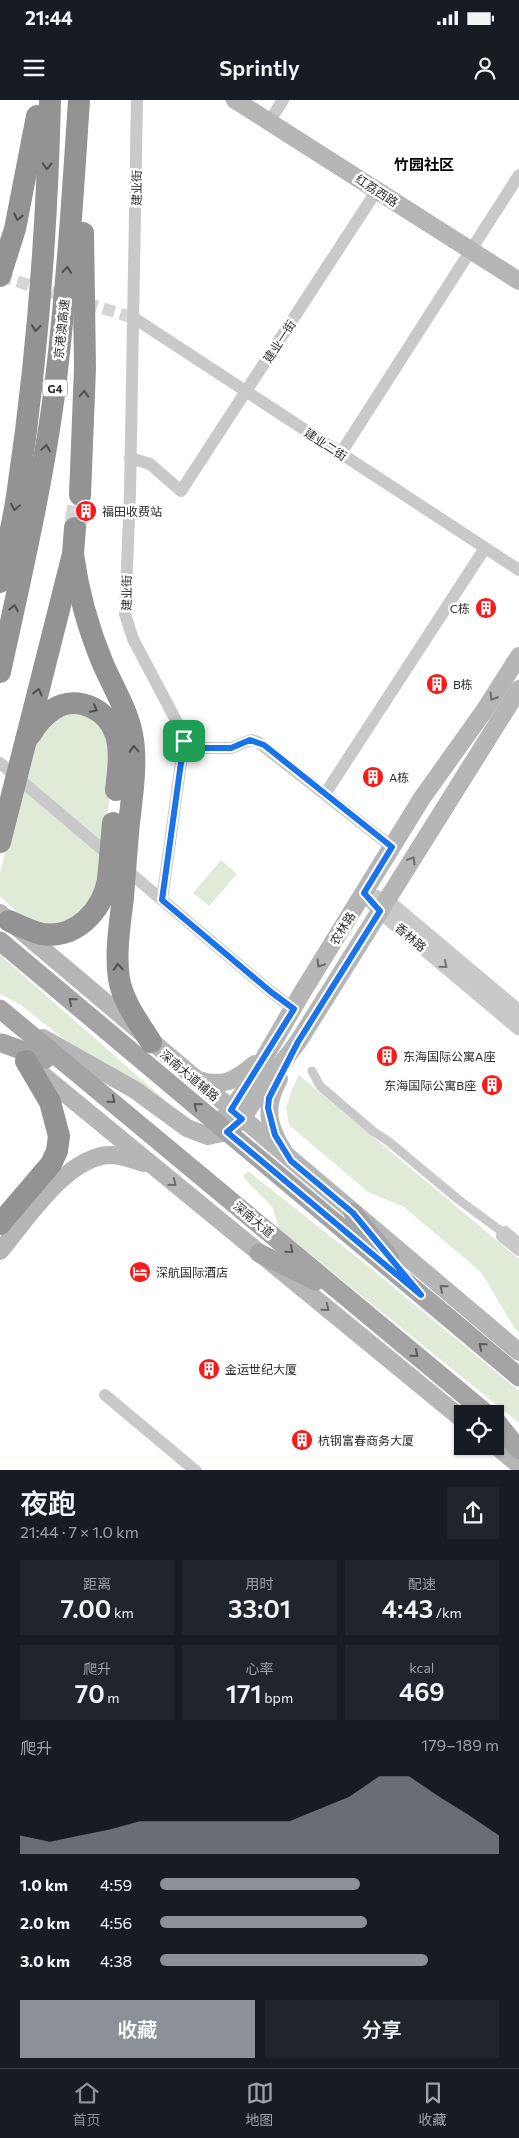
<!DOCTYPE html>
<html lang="zh">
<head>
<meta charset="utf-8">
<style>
	body { margin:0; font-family:Commissioner,"Noto Sans SC",sans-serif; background:#20242c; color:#f1f3f6; height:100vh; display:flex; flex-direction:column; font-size:19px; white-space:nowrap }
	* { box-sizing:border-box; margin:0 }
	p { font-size:16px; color:#9ea1a6 }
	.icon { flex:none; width:28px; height:28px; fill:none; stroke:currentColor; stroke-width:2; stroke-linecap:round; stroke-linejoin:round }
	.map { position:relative; height:1370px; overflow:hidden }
	.side { display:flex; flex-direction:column; background:#171b24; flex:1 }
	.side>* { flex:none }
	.controls { position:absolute; left:454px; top:1305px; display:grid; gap:10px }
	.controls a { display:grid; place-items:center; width:50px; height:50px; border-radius:0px; background:#171b24; box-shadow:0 1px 4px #0004; font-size:25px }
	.pin { position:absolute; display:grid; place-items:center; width:42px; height:42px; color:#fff; margin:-21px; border-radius:10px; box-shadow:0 2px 8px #0006 }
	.round { display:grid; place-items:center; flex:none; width:52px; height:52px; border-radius:0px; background:#20242c }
	.summary { display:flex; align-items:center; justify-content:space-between; height:85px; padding:0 20px }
	h1 { font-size:28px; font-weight:600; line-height:38px }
	.stats { display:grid; grid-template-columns:repeat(3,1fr); gap:8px; height:85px; padding:5px 20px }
	.stats div { display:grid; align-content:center; border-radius:0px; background:#20242c; text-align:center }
	.stats b { font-size:25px; font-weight:600 }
	.stats small { font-size:14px; font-weight:400 }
	.stats p { font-size:14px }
	.chart { height:140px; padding:10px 20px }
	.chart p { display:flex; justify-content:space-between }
	.chart svg { width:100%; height:90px; margin-top:5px; fill:#8c9099; opacity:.7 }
	.primary-button { display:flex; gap:10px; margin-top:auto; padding:10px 20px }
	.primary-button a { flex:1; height:58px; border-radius:0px; background:#8c9099; color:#fff; font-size:20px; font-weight:600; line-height:58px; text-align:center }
	.primary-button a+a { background:#20242c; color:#f1f3f6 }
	ul { padding:0 20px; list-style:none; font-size:16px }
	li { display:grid; grid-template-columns:80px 60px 1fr; align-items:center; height:38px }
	li i { height:12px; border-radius:6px; background:#8c9099 }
	.status { display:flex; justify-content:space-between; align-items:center; height:35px; padding:0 25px; background:#171b24; direction:ltr }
	.status svg { height:14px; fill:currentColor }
	header { display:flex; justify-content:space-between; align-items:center; height:65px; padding:0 20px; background:#171b24; font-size:22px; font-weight:600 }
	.tabs { display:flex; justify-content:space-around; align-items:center; height:70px; border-top:1px solid #363941; background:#171b24; font-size:14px; color:#9ea1a6 }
	.tabs a { display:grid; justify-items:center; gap:2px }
	.tabs .active { color:#8c9099 }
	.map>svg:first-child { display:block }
</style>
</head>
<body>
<div class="status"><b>21:44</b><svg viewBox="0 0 49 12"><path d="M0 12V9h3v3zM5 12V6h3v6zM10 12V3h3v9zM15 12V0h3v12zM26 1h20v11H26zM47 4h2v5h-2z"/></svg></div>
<header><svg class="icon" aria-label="menu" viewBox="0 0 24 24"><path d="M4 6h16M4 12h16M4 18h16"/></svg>Sprintly<svg class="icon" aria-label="person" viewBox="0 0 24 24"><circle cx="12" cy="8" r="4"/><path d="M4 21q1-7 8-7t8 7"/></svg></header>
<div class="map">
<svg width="519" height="1371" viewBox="0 0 519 1371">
	<rect width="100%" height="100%" fill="#fff"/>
	<g fill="#e0ebd7">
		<polygon points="80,611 105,629 112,674 100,780 90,809 53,830 23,818 0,796 0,773 32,639 44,624"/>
		<polygon points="221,760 237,774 209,806 193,793"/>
		<polygon points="0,855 165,1000 161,1001 81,953 21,905 0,894"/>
		<polygon points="299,975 519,1159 519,1232 515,1229 481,1172 404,1107 368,1092 289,1025 286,1008 292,989"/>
		<polygon points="248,1071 363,1162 519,1291 519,1323 279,1129 273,1108 243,1077"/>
	</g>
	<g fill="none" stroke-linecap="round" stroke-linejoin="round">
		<polyline stroke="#d5d5d5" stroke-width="12" stroke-dasharray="12 6" stroke-linecap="butt" points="0,176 134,218"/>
		<polyline stroke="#d5d5d5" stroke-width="22" stroke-dasharray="22 11" stroke-linecap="butt" points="75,428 80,395"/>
		<g stroke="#c9c9c9" stroke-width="9">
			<polyline points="184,641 197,641 202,648"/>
			<polyline points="312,971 320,986 374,1032 388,1041 459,1100 501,1131"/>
		</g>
		<g stroke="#c9c9c9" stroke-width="12">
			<polyline points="137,0 130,393 125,514 133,539 180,628 184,641 162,800"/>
			<polyline points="269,22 283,0"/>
			<polyline points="134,218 519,470"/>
			<polyline points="341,353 519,75"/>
			<polyline points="130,358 150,364 181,391 377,90"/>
			<polyline points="202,648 231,648 251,640 258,642 392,747"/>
			<polyline points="0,663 271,892 294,909"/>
			<polyline points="325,694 485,448"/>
			<polyline points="519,1144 505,1132 502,1133 502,1136 519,1150"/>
			<polyline points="105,1295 196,1371"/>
		</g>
		<g stroke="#c9c9c9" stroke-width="15">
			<polyline points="364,793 380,811 519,928"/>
			<polyline points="375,797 387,801 519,912"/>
		</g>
		<g stroke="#b6b6b6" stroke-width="18">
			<polyline points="235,0 519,181"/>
			<polyline points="0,813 519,1252"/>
			<polyline points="43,938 135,990 187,1028 208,1036 227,1032 242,1019 259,993 298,942 519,589"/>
			<polyline points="34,968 462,1319"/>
			<path d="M196 979C222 989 236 980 255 964"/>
			<path d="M279 979C264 1006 267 1025 283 1050"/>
			<polyline points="223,1018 231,1010 249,984 303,891 422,698 484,611 519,556"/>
			<path d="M0 1151C26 1120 67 1056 110 1055 122 1055 133 1060 144 1063"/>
			<polyline points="495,1345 519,1365"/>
		</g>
		<g stroke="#a4a4a4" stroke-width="19">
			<polyline points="0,841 519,1277"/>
			<polyline points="0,909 487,1314"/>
			<polyline points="2,943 46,959"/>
			<polyline points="353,1113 390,1158"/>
			<polyline points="259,1153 316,1181"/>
			<polyline points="497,1322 519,1350"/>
		</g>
		<g stroke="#939393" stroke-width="22">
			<polyline points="0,176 15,129 37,16"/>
			<polyline points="80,395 85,268 83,133"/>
			<path d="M73 454C78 492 88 528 103 564 113 587 127 609 132 634 138 665 131 701 128 733"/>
			<path d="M0 482C6 451 14 420 18 389 37 261 47 130 50 0"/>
			<path d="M0 572C21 475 44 378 56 279 67 186 73 93 79 0"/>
			<path d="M30 635C36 625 44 615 54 609 78 594 108 610 116 635 121 652 118 673 116 690"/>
			<polyline points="26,640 73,454 75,428"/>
			<path d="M123 797C120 824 115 852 119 879 123 902 139 923 151 942"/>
			<path d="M9 821C20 826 30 831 42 834 76 839 102 811 108 780"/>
			<polyline points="0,1124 51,1064 57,1051 59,1036 50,1002 26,961"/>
		</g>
		<g stroke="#939393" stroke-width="22">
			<polyline points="0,742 26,640"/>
			<polyline points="108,780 113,723"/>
			<polyline points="123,797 128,733"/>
		</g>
	</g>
	<defs><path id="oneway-chevron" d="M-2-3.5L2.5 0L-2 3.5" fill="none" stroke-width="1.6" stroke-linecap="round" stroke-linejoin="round" transform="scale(1.25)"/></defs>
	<g stroke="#505050">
		<use href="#oneway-chevron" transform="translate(47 66) rotate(92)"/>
		<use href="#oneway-chevron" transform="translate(18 117) rotate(103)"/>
		<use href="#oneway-chevron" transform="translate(67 170) rotate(-85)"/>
		<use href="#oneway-chevron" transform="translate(36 228) rotate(95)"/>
		<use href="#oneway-chevron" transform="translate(84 294) rotate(-88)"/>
		<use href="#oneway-chevron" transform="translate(46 348) rotate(-81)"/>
		<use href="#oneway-chevron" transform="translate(15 407) rotate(101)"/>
		<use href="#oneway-chevron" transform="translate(14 508) rotate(-78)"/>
		<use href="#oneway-chevron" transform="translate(38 592) rotate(-76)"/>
		<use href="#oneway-chevron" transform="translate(94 609) rotate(28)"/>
		<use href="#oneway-chevron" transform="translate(134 649) rotate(-92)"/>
		<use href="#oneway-chevron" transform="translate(118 867) rotate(-94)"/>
	</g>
	<g stroke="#6a6a6a">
		<use href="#oneway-chevron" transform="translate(493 597) rotate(122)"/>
		<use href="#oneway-chevron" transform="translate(412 760) rotate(-59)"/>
		<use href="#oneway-chevron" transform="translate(320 864) rotate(122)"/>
		<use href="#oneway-chevron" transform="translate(173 1083) rotate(39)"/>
		<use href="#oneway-chevron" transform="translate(443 1188) rotate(-140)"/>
		<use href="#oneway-chevron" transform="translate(326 1208) rotate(39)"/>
	</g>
	<use stroke="#737373" href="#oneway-chevron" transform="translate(444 865) rotate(40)"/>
	<g stroke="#5c5c5c">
		<use href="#oneway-chevron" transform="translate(72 901) rotate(-140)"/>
		<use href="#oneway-chevron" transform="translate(112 1000) rotate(39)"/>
		<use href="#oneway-chevron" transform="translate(197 1006) rotate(-140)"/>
		<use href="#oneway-chevron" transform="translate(290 1150) rotate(40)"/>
		<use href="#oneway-chevron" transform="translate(482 1246) rotate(-140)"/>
		<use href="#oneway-chevron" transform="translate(415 1254) rotate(40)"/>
	</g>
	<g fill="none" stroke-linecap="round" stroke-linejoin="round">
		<g stroke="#fff" stroke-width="10">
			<polygon id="route" points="250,640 264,645 392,747 364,793 380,811 298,942 269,998 268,1008 275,1035 291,1061 353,1113 421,1195 227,1032 242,1019 231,1010 294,909 271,892 162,800 184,641 197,641 202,648 231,648"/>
		</g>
		<use href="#route" stroke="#1a73e8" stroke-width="6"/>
	</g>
	<defs>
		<g id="building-disc" transform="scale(1.125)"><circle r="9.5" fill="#f51c1b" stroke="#fff"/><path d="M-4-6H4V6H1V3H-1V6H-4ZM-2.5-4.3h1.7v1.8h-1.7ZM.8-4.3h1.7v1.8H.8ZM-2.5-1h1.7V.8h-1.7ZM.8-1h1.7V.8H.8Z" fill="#fff"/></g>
		<g id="hotel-disc" transform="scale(1.125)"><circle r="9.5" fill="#f51c1b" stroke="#fff"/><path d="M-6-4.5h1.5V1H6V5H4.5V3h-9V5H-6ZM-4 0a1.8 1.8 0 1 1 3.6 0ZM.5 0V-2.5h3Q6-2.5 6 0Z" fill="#fff"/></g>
	</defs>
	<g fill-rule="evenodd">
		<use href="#building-disc" x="86" y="411"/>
		<use href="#building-disc" x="486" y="508"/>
		<use href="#building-disc" x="437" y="584"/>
		<use href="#building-disc" x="373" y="677"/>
		<use href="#building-disc" x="387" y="956"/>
		<use href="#building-disc" x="492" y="985"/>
		<use href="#hotel-disc" x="140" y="1172"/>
		<use href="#building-disc" x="209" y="1269"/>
		<use href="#building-disc" x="302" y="1340"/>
	</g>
	<g text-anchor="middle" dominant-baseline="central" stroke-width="5" stroke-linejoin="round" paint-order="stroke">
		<rect fill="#fff" stroke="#6b6b6b" stroke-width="1" x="42.5" y="279.5" width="25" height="17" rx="4"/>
		<g font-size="11" font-weight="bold" fill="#2c2c2c">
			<text x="55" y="288">G4</text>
		</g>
		<g font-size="12" fill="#2c2c2c" stroke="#fff">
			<text transform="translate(136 88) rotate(-89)">建业街</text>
			<text transform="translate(377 90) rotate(33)">红荔西路</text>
			<text transform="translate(61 229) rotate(-84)">京港澳高速</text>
			<text transform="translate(279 241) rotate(-57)">建业一街</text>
			<text transform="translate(326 344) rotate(33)">建业二街</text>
			<text transform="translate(126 493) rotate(-89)">建业街</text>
			<text transform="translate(342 828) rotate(-58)">农林路</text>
			<text transform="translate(411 837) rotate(40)">香林路</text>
			<text transform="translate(190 975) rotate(40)">深南大道辅路</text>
			<text transform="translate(254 1119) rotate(40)">深南大道</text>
		</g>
		<g font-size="12" fill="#2c2c2c" stroke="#fff" text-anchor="start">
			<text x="102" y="411">福田收费站</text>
			<text x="470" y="508" text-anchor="end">C栋</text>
			<text x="453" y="584">B栋</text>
			<text x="389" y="677">A栋</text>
			<text x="403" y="956">东海国际公寓A座</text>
			<text x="476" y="985" text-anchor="end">东海国际公寓B座</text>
			<text x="156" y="1172">深航国际酒店</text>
			<text x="225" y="1269">金运世纪大厦</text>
			<text x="318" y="1340">杭钢富春商务大厦</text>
		</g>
		<g font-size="15" font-weight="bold" fill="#000" stroke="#fff">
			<text x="424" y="64">竹园社区</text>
		</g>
	</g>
</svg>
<div class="controls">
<a><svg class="icon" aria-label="locate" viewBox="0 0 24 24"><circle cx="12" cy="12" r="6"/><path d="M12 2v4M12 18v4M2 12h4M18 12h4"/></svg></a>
</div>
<div class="pin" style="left:184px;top:641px;background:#1e9e55"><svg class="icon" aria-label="arrive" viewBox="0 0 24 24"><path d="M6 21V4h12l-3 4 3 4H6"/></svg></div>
</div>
<section class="side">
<div class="summary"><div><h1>夜跑</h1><p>21:44 · 7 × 1.0 km</p></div><a class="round"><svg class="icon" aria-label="share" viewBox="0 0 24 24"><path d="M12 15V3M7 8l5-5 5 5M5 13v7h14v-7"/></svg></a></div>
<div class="stats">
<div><p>距离</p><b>7.00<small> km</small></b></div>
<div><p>用时</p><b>33:01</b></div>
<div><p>配速</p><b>4:43<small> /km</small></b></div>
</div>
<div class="stats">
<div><p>爬升</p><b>70<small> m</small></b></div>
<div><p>心率</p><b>171<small> bpm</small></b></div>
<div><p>kcal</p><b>469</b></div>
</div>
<div class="chart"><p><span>爬升</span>179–189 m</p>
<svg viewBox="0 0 160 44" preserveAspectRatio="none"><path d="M0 44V35L10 38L20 35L30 32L40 28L50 28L60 28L70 28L80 28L90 28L100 22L110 16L120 6L130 6L140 16L150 25L160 35V44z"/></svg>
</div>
<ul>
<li><b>1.0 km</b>4:59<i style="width:59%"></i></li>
<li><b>2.0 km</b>4:56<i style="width:61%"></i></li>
<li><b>3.0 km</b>4:38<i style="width:79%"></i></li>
</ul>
<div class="primary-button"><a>收藏</a><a>分享</a></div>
</section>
<nav class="tabs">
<a class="active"><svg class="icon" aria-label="home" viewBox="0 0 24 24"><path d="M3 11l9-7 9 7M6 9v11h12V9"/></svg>首页</a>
<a><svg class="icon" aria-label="map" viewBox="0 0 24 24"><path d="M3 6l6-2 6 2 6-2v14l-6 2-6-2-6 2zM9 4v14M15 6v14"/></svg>地图</a>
<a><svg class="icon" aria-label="saved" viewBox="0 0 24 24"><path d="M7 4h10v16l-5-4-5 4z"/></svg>收藏</a>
</nav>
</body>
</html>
